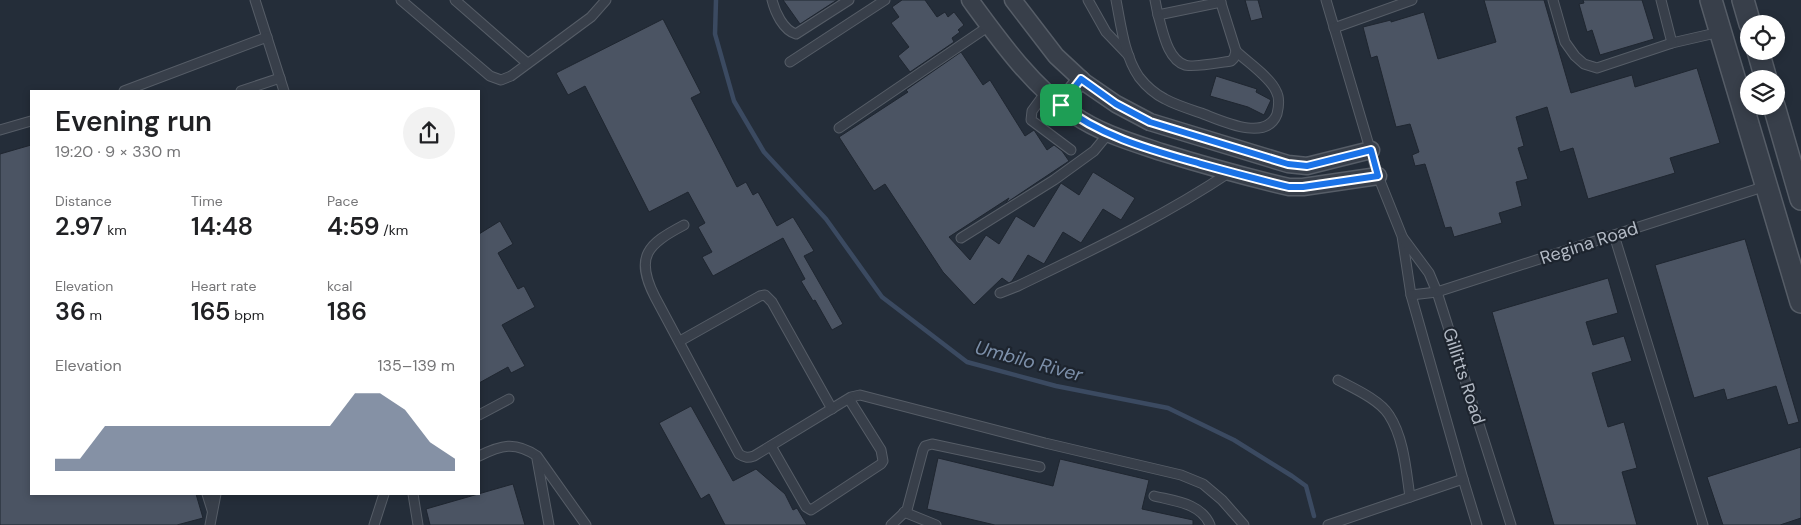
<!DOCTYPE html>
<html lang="en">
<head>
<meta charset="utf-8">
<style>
	body { margin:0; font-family:"DM Sans",sans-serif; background:#f2f2f2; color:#202124; height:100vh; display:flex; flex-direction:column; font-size:19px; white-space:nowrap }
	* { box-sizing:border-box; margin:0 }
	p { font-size:16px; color:#757577 }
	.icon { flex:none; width:28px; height:28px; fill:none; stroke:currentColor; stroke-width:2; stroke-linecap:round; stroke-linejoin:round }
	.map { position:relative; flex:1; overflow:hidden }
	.drawer { position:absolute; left:30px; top:90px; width:450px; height:405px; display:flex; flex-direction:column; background:#fff; border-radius:0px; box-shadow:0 2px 8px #0003 }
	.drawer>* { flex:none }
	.buttons { position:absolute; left:1740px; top:15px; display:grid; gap:10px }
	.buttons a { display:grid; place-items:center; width:45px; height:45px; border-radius:50%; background:#fff; box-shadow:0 2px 8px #0003; font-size:25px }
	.pin { position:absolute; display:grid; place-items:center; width:42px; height:42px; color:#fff; margin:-21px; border-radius:10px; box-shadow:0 2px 8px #0006 }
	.round { display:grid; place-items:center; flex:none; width:52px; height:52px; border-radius:26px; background:#f2f2f2 }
	.head { display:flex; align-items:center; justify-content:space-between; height:85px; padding:0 25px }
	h1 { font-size:28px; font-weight:600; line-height:38px }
	.stats { display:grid; grid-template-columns:repeat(3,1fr); gap:8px; height:85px; padding:5px 25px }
	.stats div { display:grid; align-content:center }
	.stats b { font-size:25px; font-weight:600 }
	.stats small { font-size:14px; font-weight:400 }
	.stats p { font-size:14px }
	.chart { height:140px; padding:10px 25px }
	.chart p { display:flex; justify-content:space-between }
	.chart svg { width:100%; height:90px; margin-top:5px; fill:#52637f; opacity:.7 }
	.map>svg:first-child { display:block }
</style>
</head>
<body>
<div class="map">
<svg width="1801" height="525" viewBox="0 0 1801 525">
	<rect width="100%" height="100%" fill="#242d39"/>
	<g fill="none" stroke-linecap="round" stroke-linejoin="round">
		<polyline stroke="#3b4a61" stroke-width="4.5" points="716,0 715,34 734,101 764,152 826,219 882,297 967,362 1056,386 1168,408 1234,440 1292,476 1306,486 1314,516"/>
	</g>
	<g fill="#4b5463" stroke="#1f2630">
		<polygon points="783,0 837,0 800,24"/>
		<polygon points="902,0 925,0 937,17 945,12 948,17 954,12 964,25 958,30 960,32 952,38 954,42 910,72 898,56 909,47 891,23 899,17 892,7"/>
		<polygon points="1245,0 1258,0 1263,18 1251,21"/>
		<polygon points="1484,0 1544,0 1571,93 1632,75 1635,87 1697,68 1720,143 1670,158 1675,173 1588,199 1573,148 1560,152 1547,107 1516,117 1524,146 1518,148 1528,179 1516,182 1522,206 1499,213 1502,223 1454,237 1451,227 1445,228 1425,164 1415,166 1412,155 1419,152 1410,124 1396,127 1377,56 1371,58 1363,27 1391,20 1391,22 1424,12 1438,59 1496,42"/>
		<polygon points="1583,0 1642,0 1654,39 1600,55 1592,30 1587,32 1579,4 1584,3"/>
		<polygon points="663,19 701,93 691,98 737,187 746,182 753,195 758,192 777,226 793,217 814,251 804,256 843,324 832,330 815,300 813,301 801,281 805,279 783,238 713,276 702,257 712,252 698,227 705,223 688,192 649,212 585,86 568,95 556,73"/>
		<polygon points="961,52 983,85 990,80 1025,136 1034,130 1047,150 1054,145 1062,151 1069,161 1006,203 1009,198 949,237 970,260 986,235 999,244 1016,216 1034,227 1061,183 1079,195 1093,172 1135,198 1121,220 1103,209 1081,243 1063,232 1044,264 1028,255 1012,281 1009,283 1002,278 974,305 943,272 885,184 874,191 839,137 908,92 906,90"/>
		<polygon points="1216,76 1257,89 1256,92 1271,100 1264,115 1248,107 1210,96"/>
		<polygon points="31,145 31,494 196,494 203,518 177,525 0,525 0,154"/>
		<polygon points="500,221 513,244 498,253 518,289 524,286 535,307 502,325 525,366 511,373 508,367 479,383 479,234"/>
		<polygon points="1745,239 1799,422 1788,425 1776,386 1727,400 1724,389 1694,398 1655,265"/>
		<polygon points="1608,278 1618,313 1586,322 1593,345 1624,336 1632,361 1592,373 1608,427 1624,422 1637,468 1622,472 1637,525 1554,525 1492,312"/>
		<polygon points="691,406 733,481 756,469 785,494 793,510 797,508 807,525 725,525 709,494 701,499 659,423"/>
		<polygon points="1801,447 1801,518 1780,525 1723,525 1707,477"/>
		<polygon points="938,458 1053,486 1060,459 1149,480 1142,509 1193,520 1193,525 995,525 927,509"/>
		<polygon points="513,484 525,525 430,525 426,509"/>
	</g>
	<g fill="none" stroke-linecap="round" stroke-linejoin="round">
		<g stroke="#565d67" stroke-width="11">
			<g id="service">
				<polyline points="255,0 284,91"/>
				<polyline points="401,0 490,76 501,80 511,76 591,17 606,0"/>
				<polyline points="455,0 527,63"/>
				<path d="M772 0C775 12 783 30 796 34L849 0"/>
				<polyline points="1088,0 1106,32 1129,56"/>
				<path d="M1116 0C1121 25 1124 55 1139 77 1146 86 1155 94 1165 99 1176 105 1189 109 1201 113 1220 120 1266 143 1277 114 1279 106 1280 98 1276 91 1270 77 1247 62 1236 51"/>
				<polyline points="1155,0 1158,15 1221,2"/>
				<polyline points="1326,0 1378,176 1402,236 1411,295 1463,479 1477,525"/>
				<polyline points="1553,0 1565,42 1575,56 1584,64 1597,68 1672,43 1720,32"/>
				<polyline points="1661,0 1672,43"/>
				<path d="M1158 15C1163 31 1167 59 1185 65 1191 68 1223 62 1231 61L1234 58 1236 51 1220 0"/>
				<polyline points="1334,28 1412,0"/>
				<polyline points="790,62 885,0"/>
				<polyline points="124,91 267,37"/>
				<polyline points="241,91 280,78"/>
				<polyline points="1046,92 1032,111 1031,120 1071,150"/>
				<polyline points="839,128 989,26"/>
				<polyline points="0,130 31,121"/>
				<path d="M684 225C648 244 634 256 655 297L739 454C745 458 748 458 754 456L851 397 860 395 1045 443 1181 475 1203 484 1222 500 1244 525"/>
				<polyline points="1614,235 1703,525"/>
				<polyline points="961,238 1054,180 1094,151 1108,134"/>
				<polyline points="1403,238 1429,273 1437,292 1511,525"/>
				<path d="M1000 293 1018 286C1090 251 1163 217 1230 172"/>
				<polyline points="1411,295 1437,292 1766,186"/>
				<polyline points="680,341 760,296 765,295 772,302 832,409"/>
				<path d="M1338 380C1353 388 1380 400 1389 415 1404 438 1406 470 1410 497"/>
				<polyline points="479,415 509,399"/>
				<polyline points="771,446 806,507 811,510 881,464 883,461 881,450 849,399"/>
				<path d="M479 456C501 445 515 441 537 456L586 525"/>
				<polyline points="537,459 549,525"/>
				<polyline points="207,494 212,510"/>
				<polyline points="413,494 418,525"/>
				<path d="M1154 496C1174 501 1201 503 1210 525"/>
				<polyline points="904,512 936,525"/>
				<polyline points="210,525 216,494"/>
				<polyline points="374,525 384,494"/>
				<polyline points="891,525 907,510 923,450 925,446 932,444 1040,467"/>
				<polyline points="1328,525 1463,479"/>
			</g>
		</g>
		<g stroke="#565d67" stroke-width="19">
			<g id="minor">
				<path d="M970 0C1000 41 1032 86 1074 115 1100 133 1131 142 1161 152 1203 165 1246 177 1289 187H1303L1378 176"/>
				<polyline points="1013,0 1056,56 1084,82 1116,104 1150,122 1288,164 1307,166 1371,150"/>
				<polyline points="1061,105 1081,79"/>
			</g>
		</g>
		<g stroke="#565d67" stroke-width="24">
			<g id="tertiary">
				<polyline points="1711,0 1801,302"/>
				<polyline points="1743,0 1750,24"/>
				<polyline points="1758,51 1766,79"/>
				<polyline points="1774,106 1801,199"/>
			</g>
		</g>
		<use href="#service" stroke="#383f4a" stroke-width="9"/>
		<use href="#minor" stroke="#383f4a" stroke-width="16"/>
		<use href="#tertiary" stroke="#383f4a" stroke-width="21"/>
	</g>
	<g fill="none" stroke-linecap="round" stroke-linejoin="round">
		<g stroke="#fff" stroke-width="10">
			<path id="route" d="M1081 79 1116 104 1150 122 1288 164 1307 166 1371 150 1378 176 1303 187H1289C1260 180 1230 172 1201 164 1152 150 1101 137 1061 105Z"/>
		</g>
		<use href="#route" stroke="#1a73e8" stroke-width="6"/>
	</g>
	<g text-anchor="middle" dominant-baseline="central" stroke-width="4.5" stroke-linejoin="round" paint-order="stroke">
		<g font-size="18" fill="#b3bac5" stroke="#1d242e">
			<text transform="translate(1589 243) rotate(-18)">Regina Road</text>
			<text transform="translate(1464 376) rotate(72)">Gillitts Road</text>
		</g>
		<g font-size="19" font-style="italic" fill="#7d90aa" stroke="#1d242e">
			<text transform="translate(1029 361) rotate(15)">Umbilo River</text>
		</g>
	</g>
</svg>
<div class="buttons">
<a><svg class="icon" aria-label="locate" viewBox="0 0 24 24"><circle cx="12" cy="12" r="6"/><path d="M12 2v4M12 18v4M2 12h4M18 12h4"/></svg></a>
<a><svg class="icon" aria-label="layers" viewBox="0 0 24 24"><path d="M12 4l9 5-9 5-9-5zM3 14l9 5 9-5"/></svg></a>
</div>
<div class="pin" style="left:1061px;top:105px;background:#1e9e55"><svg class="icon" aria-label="arrive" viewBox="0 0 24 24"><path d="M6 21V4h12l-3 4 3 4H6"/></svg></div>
<section class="drawer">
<div class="head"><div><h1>Evening run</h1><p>19:20 · 9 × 330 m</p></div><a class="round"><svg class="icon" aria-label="share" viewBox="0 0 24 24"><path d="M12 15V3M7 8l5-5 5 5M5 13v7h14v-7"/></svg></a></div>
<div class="stats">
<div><p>Distance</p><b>2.97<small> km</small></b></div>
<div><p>Time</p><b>14:48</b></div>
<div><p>Pace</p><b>4:59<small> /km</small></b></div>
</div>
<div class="stats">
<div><p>Elevation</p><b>36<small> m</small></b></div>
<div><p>Heart rate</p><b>165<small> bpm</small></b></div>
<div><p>kcal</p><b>186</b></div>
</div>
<div class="chart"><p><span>Elevation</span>135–139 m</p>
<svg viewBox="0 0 160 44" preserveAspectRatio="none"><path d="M0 44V38L10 38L20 22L30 22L40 22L50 22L60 22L70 22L80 22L90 22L100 22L110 22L120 6L130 6L140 14L150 30L160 38V44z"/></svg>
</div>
</section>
</div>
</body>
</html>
